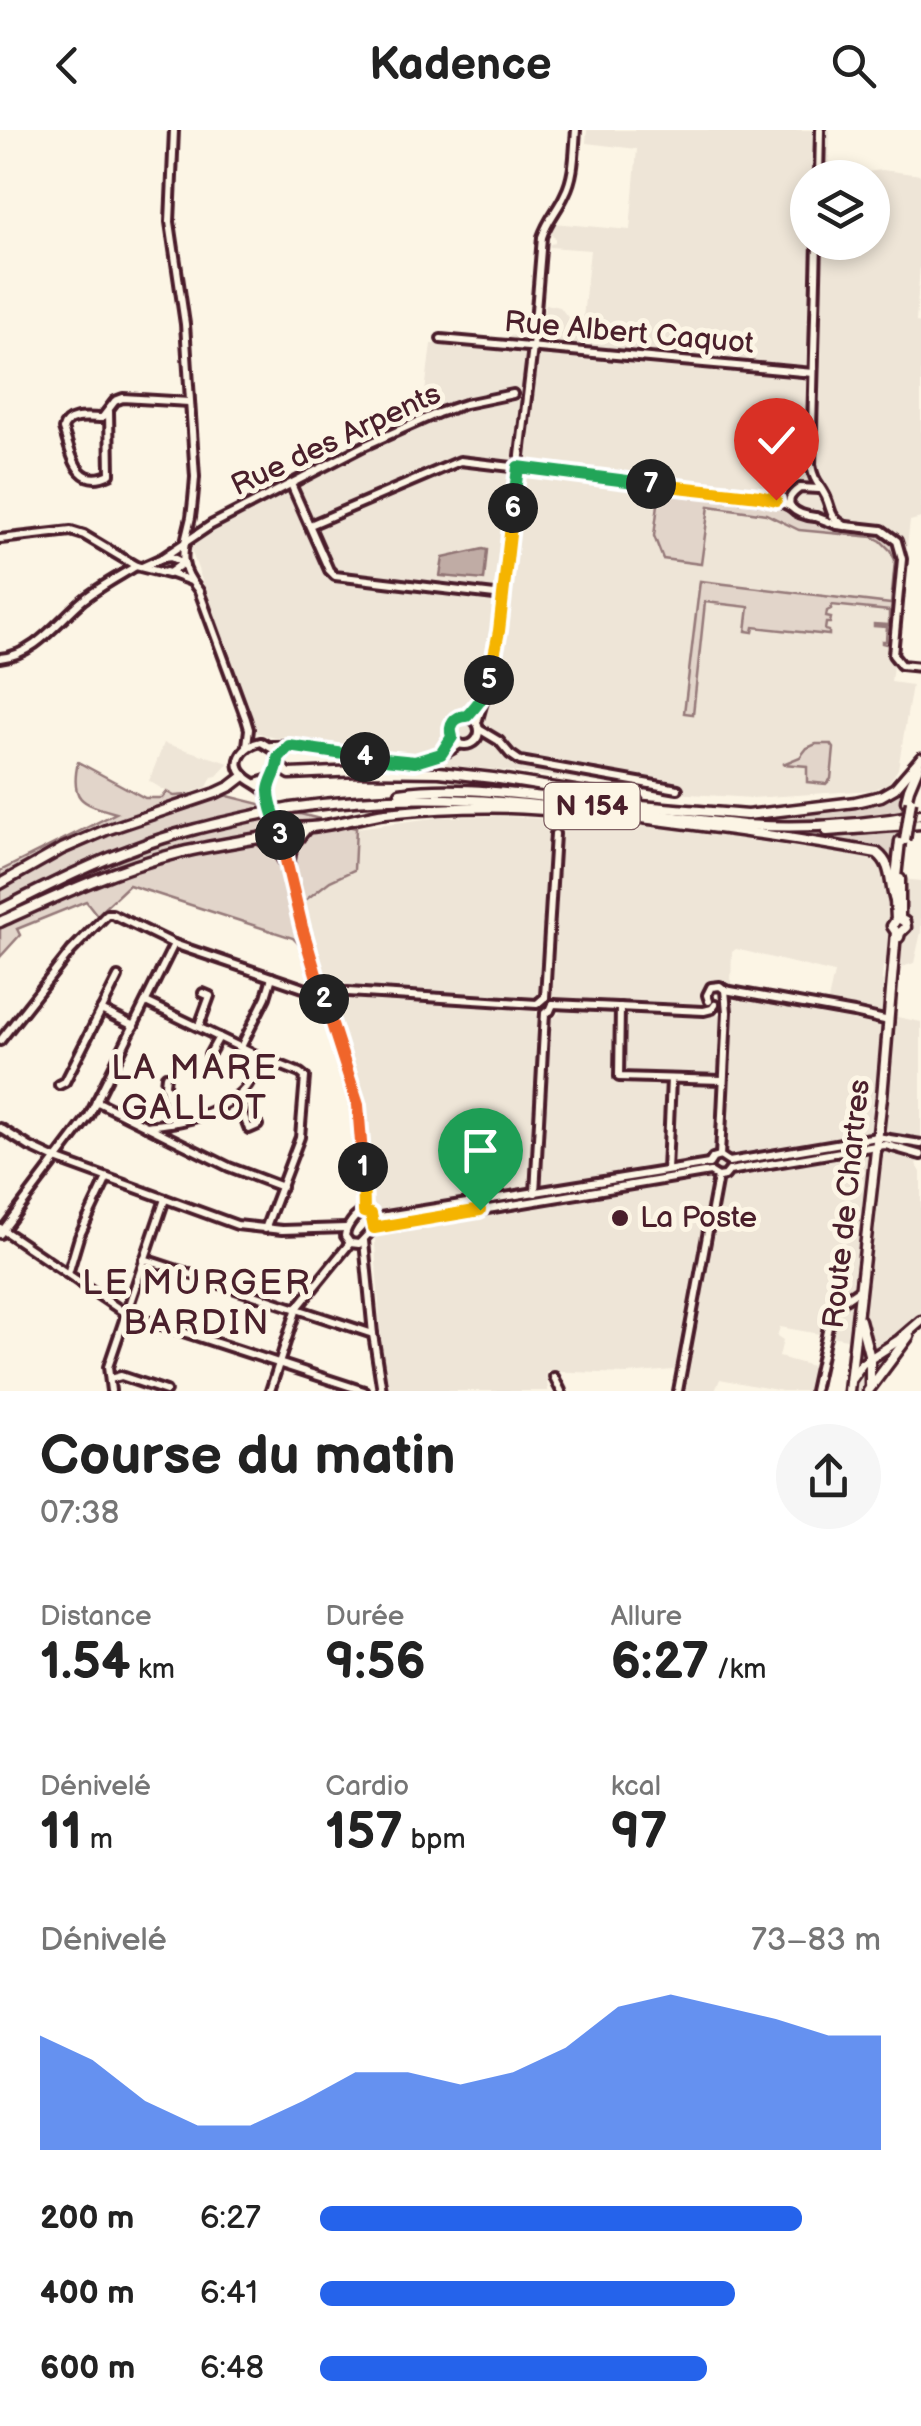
<!DOCTYPE html>
<html lang="fr">
<head>
<meta charset="utf-8">
<style>
	body { margin:0; font-family:"Balsamiq Sans",sans-serif; background:#f6f6f6; color:#222; height:100vh; display:flex; flex-direction:column; font-size:38px; white-space:nowrap }
	* { box-sizing:border-box; margin:0 }
	p { font-size:32px; color:#767676 }
	.icon { flex:none; width:55px; height:55px; fill:none; stroke:currentColor; stroke-width:2; stroke-linecap:round; stroke-linejoin:round }
	.map { position:relative; height:1261px; overflow:hidden }
	.panel { display:flex; flex-direction:column; background:#fff; flex:1 }
	.panel>* { flex:none }
	.fabs { position:absolute; left:790px; top:30px; display:grid; gap:20px }
	.fabs a { display:grid; place-items:center; width:100px; height:100px; border-radius:50%; background:#fff; box-shadow:0 5px 15px #0003; font-size:50px }
	.pin { position:absolute; display:grid; place-items:center; width:85px; height:85px; color:#fff; margin:-102px -42px; border-radius:50% 50% 50% 0; rotate:-45deg; box-shadow:0 0 10px #0007 }
	.pin .icon { rotate:45deg }
	.km { position:absolute; width:50px; height:50px; margin:-25px; border-radius:50%; background:#222; color:#fff; font-size:28px; line-height:50px; text-align:center }
	.round { display:grid; place-items:center; flex:none; width:105px; height:105px; border-radius:52px; background:#f6f6f6 }
	.headline { display:flex; align-items:center; justify-content:space-between; height:170px; padding:0 40px }
	h1 { font-size:55px; font-weight:600; line-height:75px }
	.figures { display:grid; grid-template-columns:repeat(3,1fr); gap:15px; height:170px; padding:10px 40px }
	.figures div { display:grid; align-content:center }
	.figures b { font-size:50px; font-weight:600 }
	.figures small { font-size:28px; font-weight:400 }
	.figures p { font-size:28px }
	.chart { height:280px; padding:20px 40px }
	.chart p { display:flex; justify-content:space-between }
	.chart svg { width:100%; height:180px; margin-top:10px; fill:#2563eb; opacity:.7 }
	ul { padding:0 40px; list-style:none; font-size:32px }
	li { display:grid; grid-template-columns:160px 120px 1fr; align-items:center; height:75px }
	li i { height:25px; border-radius:12px; background:#2563eb }
	header { display:flex; justify-content:space-between; align-items:center; height:130px; padding:0 40px; background:#fff; font-size:45px; font-weight:600 }
	.map>svg:first-child { display:block }
</style>
</head>
<body>
<header><svg class="icon" aria-label="back" viewBox="0 0 24 24"><path d="M15 5l-7 7 7 7"/></svg>Kadence<svg class="icon" aria-label="search" viewBox="0 0 24 24"><circle cx="10" cy="10" r="6"/><path d="M15 15l6 6"/></svg></header>
<div class="map">
<svg width="921" height="1261" viewBox="0 0 921 1261">
	<rect width="100%" height="100%" fill="#fcf5e5"/>
	<filter id="ink" filterUnits="userSpaceOnUse"><feTurbulence type="fractalNoise" baseFrequency=".01" numOctaves="2"/><feDisplacementMap in="SourceGraphic" scale="20" xChannelSelector="R" yChannelSelector="G"/><feConvolveMatrix kernelMatrix="1 2 1 2 8 2 1 2 1" color-interpolation-filters="sRGB"/></filter>
	<g filter="url(#ink)">
		<g fill="#eee5d7" fill-rule="evenodd">
			<path d="M587 0H830L829 47 882 40 921 45V121L916 192 921 193V388L910 391 891 552 912 555 898 639 888 654 872 660 752 668 674 663 534 644 448 635 425 622 403 626 289 607 278 609 256 602 189 414 280 352 422 286 431 214H437L438 206 486 211 539 200 546 174 560 177 576 198 582 197 590 120 550 117V114L555 113V108L551 104 553 93 630 100 637 19 586 13ZM808 48H872V112H808Z"/>
			<polygon points="164,613 229,633 217,646 212,647 207,657 188,664 174,666 149,651"/>
			<path d="M497 686 620 693 742 705 855 722 876 726 883 732 884 747 921 751V802L914 833 902 837 883 836 882 850 886 852 883 884 921 892V1025L916 1034 921 1042V1190L866 1261H844L847 1209 780 1197 777 1206 783 1210 779 1227 815 1237 811 1261H782L720 1249 715 1261H675L679 1241 673 1240 627 1244 546 1241 548 1261H387L382 1230 368 996 303 772 330 751 354 740 356 698 441 687ZM736 819 834 843 825 884 735 866 732 885 562 881 551 890H540L534 878 457 873 458 866 531 869 552 864 555 869 702 873 703 860 714 852 731 853 732 822Z"/>
		</g>
		<g fill="#e2d5ca" stroke="#967a7a" stroke-width="2.5">
			<polygon points="669,359 682,364 778,377 782,375 799,388 885,404 895,414 899,426 890,515 882,513 882,511 886,511 887,497 874,496 874,494 889,495 889,481 832,475 831,479 827,481 826,487 831,488 830,493 826,493 825,500 829,501 829,505 754,497 753,502 746,501 749,477 705,472 693,584 684,583 700,451 891,474 895,430 890,420 881,411 873,407 799,400 766,384 709,376 701,434 663,429 654,406 659,366 662,361"/>
			<polygon points="816,614 831,614 834,618 831,649 826,654 807,652 807,636 783,634 800,627 807,618"/>
			<path d="M78 632 145 668H162L167 662 174 666 216 663 356 698 354 740 330 751 303 772 307 822 293 808 129 755 97 785 86 771 17 799 20 805 0 827V741L116 683C84 674 69 672 78 632Z"/>
			<path d="M910 645 912 646 904 669 901 684C867 689 834 693 799 694 758 694 716 687 674 683L722 686 866 673Z"/>
			<polygon points="898,701 893,745 889,730 884,725 781,704 857,705"/>
		</g>
		<polygon fill="#c0aca5" stroke="#917474" stroke-width="2.5" points="483,419 487,420 484,450 440,446 443,428"/>
		<g fill="none" stroke-linecap="round" stroke-linejoin="round">
			<g stroke="#4a1f2b" stroke-width="14">
				<g id="minor">
					<path d="M174 0 170 92 185 194 195 347C194 360 193 373 191 387 184 419 175 432 199 461L246 589 249 599 247 616"/>
					<polyline points="819,48 820,0"/>
					<path d="M817 112 811 335C814 352 819 353 826 367 833 383 828 385 845 396"/>
					<polyline points="441,209 813,243"/>
					<path d="M109 281 110 344C76 360 72 324 63 299 67 284 89 288 102 288L115 271 123 268 189 272"/>
					<polyline points="291,354 329,440 335,446 503,466"/>
					<path d="M815 387C797 385 776 374 800 358L819 359"/>
					<polyline points="816,387 837,395 882,400 897,411 902,429 893,525 901,535 921,537"/>
					<polyline points="310,395 460,331 759,366 781,372 791,377"/>
					<polyline points="0,409 71,401 84,405 136,436 168,444 183,433 171,427 163,428"/>
					<polyline points="142,437 162,428 211,395 366,315 438,283 465,274 513,264"/>
					<polyline points="166,442 191,451"/>
					<path d="M0 528C35 525 58 491 83 470 99 457 118 447 136 436"/>
					<circle cx="465" cy="601" r="14"/>
					<path d="M477 593 493 536 499 501 533 217 542 107C548 89 558 80 565 64 575 45 574 21 576 0"/>
					<polyline points="479,599 499,611 510,624 520,631 678,659"/>
					<path d="M271 616C282 616 293 615 303 617 355 623 414 648 460 614"/>
					<polyline points="272,648 269,664 302,797 320,858 318,861 319,865 323,867 326,862 348,862 537,874 545,867"/>
					<path d="M257 653 272 648 279 637 276 621 261 612C243 615 228 635 248 649 255 654 262 657 269 664"/>
					<polyline points="725,860 854,883 889,891"/>
					<polyline points="323,867 358,975 361,996 364,1082"/>
					<polyline points="545,867 555,704"/>
					<polyline points="709,871 707,865 711,857 720,856 725,860 727,882 720,1026"/>
					<polyline points="146,872 258,926 300,943 305,947 300,1007 265,1099"/>
					<polyline points="553,874 704,881 712,879 715,875"/>
					<polyline points="620,877 619,947 722,950"/>
					<polyline points="101,880 134,896"/>
					<polyline points="199,896 210,866 203,863"/>
					<polyline points="0,911 71,821 107,784 112,784 174,814 318,863"/>
					<polyline points="209,925 219,907"/>
					<polyline points="166,946 165,954 174,992"/>
					<polyline points="59,955 65,952 118,847"/>
					<polyline points="236,967 249,999 258,995"/>
					<polyline points="96,971 229,1037 282,1057"/>
					<path d="M146 996C159 994 173 994 186 990 206 986 255 965 251 940 250 933 244 924 241 917L266 867 272 847"/>
					<polyline points="0,998 30,1017 56,1029 237,1095 282,1100 346,1098"/>
					<polyline points="720,1026 729,1032 877,1007 921,1014"/>
					<polyline points="667,1040 671,949"/>
					<polyline points="718,1047 725,1046 729,1041 876,1016 886,1015 921,1025"/>
					<polyline points="535,1063 545,883 550,881 553,874"/>
					<polyline points="374,1088 709,1034 713,1028 720,1026"/>
					<polyline points="0,1098 125,1183 364,1261"/>
					<polyline points="374,1098 710,1042 718,1047"/>
					<polyline points="0,1104 89,986 174,814"/>
					<polyline points="364,1111 373,1204 382,1261"/>
					<path d="M350 1113 345 1106C346 1097 355 1084 364 1082"/>
					<polyline points="350,1113 359,1114 374,1098 374,1088"/>
					<polyline points="144,1129 373,1204"/>
					<polyline points="68,1144 79,1107 107,1048"/>
					<polyline points="554,1247 561,1261"/>
					<polyline points="110,1249 121,1246 166,1261"/>
					<polyline points="111,1261 108,1237 165,1069"/>
					<polyline points="270,1261 297,1178 350,1113"/>
					<polyline points="678,1261 718,1047"/>
					<polyline points="814,1261 832,1178 860,1159"/>
				</g>
			</g>
			<g stroke="#4a1f2b" stroke-width="15">
				<g id="major">
					<polyline points="279,637 290,644 359,641 439,642 493,648 637,671"/>
					<path d="M400 663C461 654 523 666 585 671"/>
					<polyline points="906,671 909,659 919,635"/>
					<path d="M583 675C636 681 690 690 744 695 803 699 863 695 921 684"/>
					<polyline points="629,675 747,685 855,672 881,666 895,658 921,628"/>
					<path d="M291 678C402 662 493 668 604 683 695 695 787 706 877 723 893 735 889 754 895 771"/>
					<polyline points="827,701 921,694"/>
					<polyline points="259,708 279,723 288,739"/>
					<polyline points="288,739 292,716 306,699"/>
					<polyline points="0,754 62,719 106,700 216,663 231,656 244,646"/>
					<polyline points="895,756 900,711"/>
					<path d="M0 780C44 758 88 735 135 718 174 703 215 694 256 685"/>
					<path d="M0 792C57 766 114 739 175 724 202 717 231 713 259 708L270 703 278 694C309 705 353 687 386 683 439 678 492 675 545 680"/>
					<polyline points="899,807 900,803 906,797 905,792 900,789 900,749"/>
					<polyline points="860,1190 870,1228 870,1255"/>
					<polyline points="852,1248 862,1234 899,1210 921,1191"/>
					<polyline points="849,1261 882,967 896,802 892,796 896,790 895,770"/>
					<polyline points="868,1261 909,1206"/>
				</g>
			</g>
			<use href="#minor" stroke="#fcf5e5" stroke-width="6"/>
			<use href="#major" stroke="#fcf5e5" stroke-width="8"/>
			<g stroke="#4a1f2b" stroke-width="15" stroke-linecap="butt">
				<g id="major-bridge">
					<polyline points="256,685 291,678"/>
					<polyline points="905,710 911,671"/>
				</g>
			</g>
			<use href="#major-bridge" stroke="#fcf5e5" stroke-width="8"/>
		</g>
	</g>
	<g fill="none" stroke-linecap="round" stroke-linejoin="round" filter="url(#ink)">
		<g stroke="#fff" stroke-width="20">
			<polyline id="split-1" points="363,1037 364,1082 371,1084 374,1098 480,1080"/>
		</g>
		<g stroke="#fff" stroke-width="20">
			<polyline id="split-2" points="324,869 358,975 363,1037"/>
		</g>
		<g stroke="#fff" stroke-width="20">
			<polyline id="split-3" points="280,705 302,797 320,858 318,863 324,869"/>
		</g>
		<g stroke="#fff" stroke-width="20">
			<path id="split-4" d="M280 705C277 691 269 675 269 661 270 648 279 641 278 628L289 616 365 627"/>
		</g>
		<g stroke="#fff" stroke-width="20">
			<path id="split-5" d="M365 627 415 632 441 624 452 607C448 595 455 586 467 586 478 574 485 566 489 550"/>
		</g>
		<g stroke="#fff" stroke-width="20">
			<polyline id="split-6" points="489,550 499,501 513,378"/>
		</g>
		<g stroke="#fff" stroke-width="20">
			<polyline id="split-7" points="513,378 518,337 651,354"/>
		</g>
		<g stroke="#fff" stroke-width="20">
			<polyline id="split-8" points="651,354 759,366 776,370"/>
		</g>
		<use href="#split-1" stroke="#f5b400" stroke-width="12"/>
		<use href="#split-2" stroke="#f0652b" stroke-width="12"/>
		<use href="#split-3" stroke="#f0652b" stroke-width="12"/>
		<use href="#split-4" stroke="#22a559" stroke-width="12"/>
		<use href="#split-5" stroke="#22a559" stroke-width="12"/>
		<use href="#split-6" stroke="#f5b400" stroke-width="12"/>
		<use href="#split-7" stroke="#22a559" stroke-width="12"/>
		<use href="#split-8" stroke="#f5b400" stroke-width="12"/>
	</g>
	<circle fill="#4a1f2b" stroke="#fcf5e5" stroke-width="4" cx="620" cy="1088" r="10"/>
	<g text-anchor="middle" dominant-baseline="central" stroke-width="10" stroke-linejoin="round" paint-order="stroke">
		<rect fill="#fcf5e5" stroke="#7f5f63" stroke-width="2.5" x="544.5" y="653" width="95" height="46" rx="8"/>
		<g font-size="28" font-weight="bold" fill="#4a1f2b">
			<text x="592" y="676">N 154</text>
		</g>
		<g font-size="30" fill="#4a1f2b" stroke="#fcf5e5">
			<text transform="translate(629 203) rotate(5)">Rue Albert Caquot</text>
			<text transform="translate(336 310) rotate(-25)">Rue des Arpents</text>
			<text transform="translate(847 1074) rotate(-84)">Route de Chartres</text>
		</g>
		<g font-size="30" fill="#4a1f2b" stroke="#fcf5e5" text-anchor="start">
			<text x="640" y="1088">La Poste</text>
		</g>
		<g font-size="35" letter-spacing="2.5" fill="#4a1f2b" stroke="#fcf5e5">
			<text x="195" y="938">LA MARE<tspan x="195" dy="40">GALLOT</tspan></text>
			<text x="197" y="1153">LE MURGER<tspan x="197" dy="40">BARDIN</tspan></text>
		</g>
	</g>
</svg>
<div class="fabs">
<a><svg class="icon" aria-label="layers" viewBox="0 0 24 24"><path d="M12 4l9 5-9 5-9-5zM3 14l9 5 9-5"/></svg></a>
</div>
<div class="pin" style="left:480px;top:1080px;background:#1e9e55"><svg class="icon" aria-label="arrive" viewBox="0 0 24 24"><path d="M6 21V4h12l-3 4 3 4H6"/></svg></div>
<div class="pin" style="left:776px;top:370px;background:#d93025"><svg class="icon" aria-label="check" viewBox="0 0 24 24"><path d="M5 12l5 5 9-10"/></svg></div>
<b class="km" style="left:363px;top:1037px">1</b>
<b class="km" style="left:324px;top:869px">2</b>
<b class="km" style="left:280px;top:705px">3</b>
<b class="km" style="left:365px;top:627px">4</b>
<b class="km" style="left:489px;top:550px">5</b>
<b class="km" style="left:513px;top:378px">6</b>
<b class="km" style="left:651px;top:354px">7</b>
</div>
<section class="panel">
<div class="headline"><div><h1>Course du matin</h1><p>07:38</p></div><a class="round"><svg class="icon" aria-label="share" viewBox="0 0 24 24"><path d="M12 15V3M7 8l5-5 5 5M5 13v7h14v-7"/></svg></a></div>
<div class="figures">
<div><p>Distance</p><b>1.54<small> km</small></b></div>
<div><p>Durée</p><b>9:56</b></div>
<div><p>Allure</p><b>6:27<small> /km</small></b></div>
</div>
<div class="figures">
<div><p>Dénivelé</p><b>11<small> m</small></b></div>
<div><p>Cardio</p><b>157<small> bpm</small></b></div>
<div><p>kcal</p><b>97</b></div>
</div>
<div class="chart"><p><span>Dénivelé</span>73–83 m</p>
<svg viewBox="0 0 160 44" preserveAspectRatio="none"><path d="M0 44V16L10 22L20 32L30 38L40 38L50 32L60 25L70 25L80 28L90 25L100 19L110 9L120 6L130 9L140 12L150 16L160 16V44z"/></svg>
</div>
<ul>
<li><b>200 m</b>6:27<i style="width:86%"></i></li>
<li><b>400 m</b>6:41<i style="width:74%"></i></li>
<li><b>600 m</b>6:48<i style="width:69%"></i></li>
</ul>
</section>
</body>
</html>
